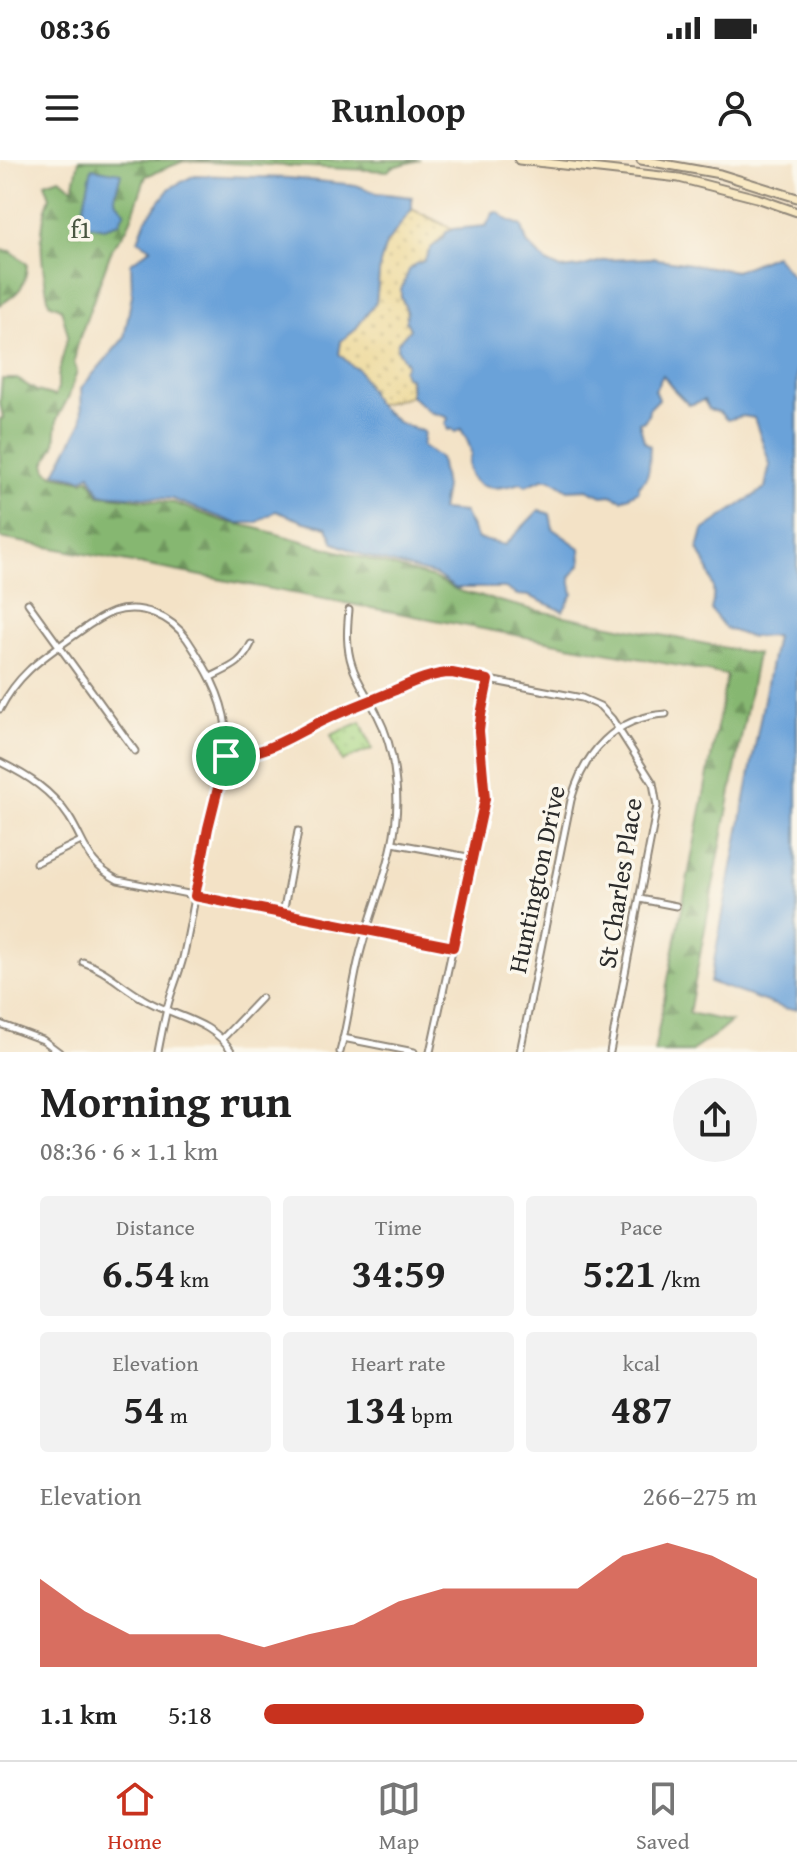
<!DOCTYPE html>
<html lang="en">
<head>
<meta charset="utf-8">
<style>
	body { margin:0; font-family:"Gentium Book Plus",serif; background:#f2f2f2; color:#222; height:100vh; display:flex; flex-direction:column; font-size:30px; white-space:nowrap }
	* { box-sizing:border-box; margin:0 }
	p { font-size:26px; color:#767676 }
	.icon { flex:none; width:44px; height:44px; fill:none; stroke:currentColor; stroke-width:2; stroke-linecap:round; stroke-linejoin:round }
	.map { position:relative; height:892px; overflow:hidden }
	.drawer { display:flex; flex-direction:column; background:#fff; flex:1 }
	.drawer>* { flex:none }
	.pin { position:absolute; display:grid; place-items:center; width:68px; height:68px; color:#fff; margin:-34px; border:4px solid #fff; border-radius:50%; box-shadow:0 2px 8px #0007 }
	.round { display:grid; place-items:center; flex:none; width:84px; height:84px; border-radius:42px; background:#f2f2f2 }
	.head { display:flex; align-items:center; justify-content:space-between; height:136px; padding:0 40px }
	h1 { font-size:44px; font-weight:700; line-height:60px }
	.metrics { display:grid; grid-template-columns:repeat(3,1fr); gap:12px; height:136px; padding:8px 40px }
	.metrics div { display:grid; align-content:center; border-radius:8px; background:#f2f2f2; text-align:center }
	.metrics b { font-size:40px; font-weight:700 }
	.metrics small { font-size:22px; font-weight:400 }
	.metrics p { font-size:22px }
	.chart { height:224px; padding:16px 40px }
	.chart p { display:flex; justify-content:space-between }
	.chart svg { width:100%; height:144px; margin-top:8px; fill:#c8321e; opacity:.7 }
	ul { padding:0 40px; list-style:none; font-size:26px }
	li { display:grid; grid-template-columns:128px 96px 1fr; align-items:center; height:60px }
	li i { height:20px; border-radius:10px; background:#c8321e }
	.status { display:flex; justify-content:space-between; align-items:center; height:56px; padding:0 40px; background:#fff; direction:ltr }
	.status svg { height:22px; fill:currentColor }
	header { display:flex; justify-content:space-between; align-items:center; height:104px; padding:0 40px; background:#fff; font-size:36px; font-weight:700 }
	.tab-bar { display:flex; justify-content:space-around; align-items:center; height:112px; border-top:2px solid #e0e0e0; background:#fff; font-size:22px; color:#767676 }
	.tab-bar a { display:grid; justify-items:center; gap:4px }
	.tab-bar .selected { color:#c8321e }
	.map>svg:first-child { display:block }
</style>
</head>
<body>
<div class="status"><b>08:36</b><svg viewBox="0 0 49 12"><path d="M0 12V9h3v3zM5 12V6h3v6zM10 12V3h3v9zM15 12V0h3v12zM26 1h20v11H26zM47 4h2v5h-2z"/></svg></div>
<header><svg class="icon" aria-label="menu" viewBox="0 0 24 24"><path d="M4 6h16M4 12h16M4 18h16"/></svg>Runloop<svg class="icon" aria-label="person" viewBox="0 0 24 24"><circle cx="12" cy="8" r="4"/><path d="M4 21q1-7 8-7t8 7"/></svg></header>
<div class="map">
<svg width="797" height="892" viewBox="0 0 797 892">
	<defs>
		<pattern id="forest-firs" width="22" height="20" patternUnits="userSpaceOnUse" patternTransform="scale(2)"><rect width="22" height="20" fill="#86b771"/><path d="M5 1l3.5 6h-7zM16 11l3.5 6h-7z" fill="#6e955d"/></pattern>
		<pattern id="sand-dots" width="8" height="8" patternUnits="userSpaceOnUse" patternTransform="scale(2)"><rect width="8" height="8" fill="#eeda9e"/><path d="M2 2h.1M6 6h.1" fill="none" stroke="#cb8" stroke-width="1.8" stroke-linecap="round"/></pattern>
		<pattern id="park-dots" width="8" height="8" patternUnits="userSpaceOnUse" patternTransform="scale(2)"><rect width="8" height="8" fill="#a8d683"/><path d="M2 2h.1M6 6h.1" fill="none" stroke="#91b871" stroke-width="1.8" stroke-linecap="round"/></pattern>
	</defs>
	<rect width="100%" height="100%" fill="#fbf7ec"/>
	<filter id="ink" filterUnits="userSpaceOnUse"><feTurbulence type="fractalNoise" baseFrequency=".0125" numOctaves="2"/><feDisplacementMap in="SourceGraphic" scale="16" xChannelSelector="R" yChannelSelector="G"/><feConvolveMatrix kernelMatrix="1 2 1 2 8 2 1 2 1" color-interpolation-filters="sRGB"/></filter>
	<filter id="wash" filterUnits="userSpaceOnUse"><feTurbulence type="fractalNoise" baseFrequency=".006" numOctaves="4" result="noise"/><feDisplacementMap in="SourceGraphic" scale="32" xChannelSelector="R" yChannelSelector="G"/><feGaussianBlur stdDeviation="1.8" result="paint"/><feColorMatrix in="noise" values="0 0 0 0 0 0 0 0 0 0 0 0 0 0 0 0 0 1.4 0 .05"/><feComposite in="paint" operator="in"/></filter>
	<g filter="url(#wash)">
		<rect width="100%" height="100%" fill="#f3e2c6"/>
		<g fill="url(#forest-firs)" stroke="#58714e" stroke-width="2">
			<path d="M79 0H420L392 7 388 11 184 1 146 16 132 57 126 70 112 89 77 185 74 203 77 211 69 236 57 259 55 286 45 303 47 310 53 315 84 321 89 318 99 335 174 343 223 361 256 368 434 418 459 431 534 450 757 494 689 853 731 862 718 873 690 892H654L727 515 0 378V259L3 258 0 242 2 219H17L37 231 55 236 58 229V216L68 175 61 148 49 143C42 108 36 70 50 37L45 23 60 18 73 29Z"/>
			<path d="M0 90 11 91 27 104C26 127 19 133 0 145Z"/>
		</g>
		<path fill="url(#sand-dots)" stroke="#8c8264" stroke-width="2" d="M412 49 453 69C441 75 431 89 424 101 411 105 408 113 404 125 402 132 400 129 401 138 402 142 406 146 406 150 408 158 406 161 410 169L398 182 399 193 407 204 411 236 377 245 358 209 353 207 339 194 341 181 354 171 376 142 380 104 386 84Z"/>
		<polygon fill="url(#park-dots)" stroke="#6a8057" stroke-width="2" points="361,562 372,589 342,601 331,575"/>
		<g fill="#6aa2d9" stroke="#4a6682" stroke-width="2">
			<path d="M92 8 121 13C119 23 115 30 115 40L125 51 119 63 104 68 80 63Z"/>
			<polygon points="195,15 289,18 356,25 377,33 412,37 412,49 386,84 380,104 376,142 354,171 341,181 339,194 353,207 358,209 377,245 399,263 424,272 422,286 440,298 445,327 441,350 464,352 478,379 505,385 539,350 550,354 553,369 580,388 581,404 570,417 573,434 563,451 529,436 517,435 505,428 455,428 436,415 365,396 334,383 327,367 305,362 276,351 256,363 235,363 172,339 100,334 90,314 83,319 55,313 82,262 81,228 124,178 132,135 131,103 151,88 138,80 146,59 170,28"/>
			<path d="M498 52 508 60 522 66 527 83 546 102 561 109 580 107 606 100 651 98 736 111 775 95 797 122V849H786L710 822 776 476 749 477 725 468 711 450C718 427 709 410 698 389L703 370 765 328 770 304 754 258 743 256 727 260 719 252 708 249 704 240 689 245 675 231 663 215 655 230 659 239 649 249 648 256 643 262H639L644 281 650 286C648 304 653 313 639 326V331L622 340 611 335 602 336 587 329 568 330 551 319H543L526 326 521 323C501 329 471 334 468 306 468 302 470 298 471 294 471 285 465 276 461 269L455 272 452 269 448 270 445 263 448 259 447 257 430 252 411 236 410 218 405 216 403 210 407 204 397 189 398 182 410 169 406 161 407 151 401 137V130L409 110 416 104 424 101 431 88 442 79 446 72 453 69 486 66 493 53Z"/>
		</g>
	</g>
	<g filter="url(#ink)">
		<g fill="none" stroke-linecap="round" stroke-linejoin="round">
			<g stroke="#8f8678" stroke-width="9">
				<g id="minor">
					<polyline points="28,443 135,591"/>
					<path d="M211 517C230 507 241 505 251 484"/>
					<path d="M0 549C18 514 41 499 72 477 85 468 97 458 113 452 141 443 171 456 187 479 205 506 222 534 226 567 230 602 215 634 208 668 199 711 193 755 183 798 179 814 172 829 168 845 164 860 161 876 158 892"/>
					<polyline points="226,596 243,596 259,592 329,558 439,514 458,514 582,538 600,546 612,559 653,623 657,646 610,892"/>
					<path d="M0 602C28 616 51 630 69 657 86 684 86 703 118 720L453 787"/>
					<polyline points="393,683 473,698"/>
					<polyline points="36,703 81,681"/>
					<polyline points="640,739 676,746"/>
					<polyline points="283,754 298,671"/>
					<path d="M83 802C106 810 121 826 142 838 172 857 212 859 232 892"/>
					<polyline points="0,864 43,880 59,892"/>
					<polyline points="343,878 414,892"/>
					<polyline points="222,879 261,838"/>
					<path d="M340 892C349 858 352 824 361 790 376 735 402 682 396 624 394 600 388 575 377 554 369 537 357 522 352 505 346 487 347 469 349 450"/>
					<polyline points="430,892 485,639 479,571 481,555 488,520"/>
					<path d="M520 892 571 640C584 593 615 557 666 554"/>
				</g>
			</g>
			<g stroke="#8f8678" stroke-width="11">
				<g id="secondary">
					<polyline points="519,0 679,18 757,38 797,52"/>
					<polyline points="641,0 720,14 797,38"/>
				</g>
			</g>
			<use href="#minor" stroke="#fff" stroke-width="5"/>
			<use href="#secondary" stroke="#f8e8c3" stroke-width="7"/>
		</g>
	</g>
	<g fill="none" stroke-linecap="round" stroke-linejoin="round" filter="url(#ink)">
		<g stroke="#fff" stroke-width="16">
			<path id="route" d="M452 513 488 520 481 555 479 571 485 639 453 787 195 736 208 668 226 596C261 597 288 578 318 563 342 551 368 542 393 531 411 523 431 513 452 513Z"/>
		</g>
		<use href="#route" stroke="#c8321e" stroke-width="10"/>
	</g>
	<g text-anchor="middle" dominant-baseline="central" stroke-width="7" stroke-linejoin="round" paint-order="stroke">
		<g font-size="26" fill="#4a5641" stroke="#fbf7ec">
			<text x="81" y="68">f1</text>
		</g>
		<g font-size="26" fill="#2b2b2b" stroke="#fbf7ec">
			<text transform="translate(536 719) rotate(-78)">Huntington Drive</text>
			<text transform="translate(619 723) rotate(-81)">St Charles Place</text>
		</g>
	</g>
</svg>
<div class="pin" style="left:226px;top:596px;background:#1e9e55"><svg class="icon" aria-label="arrive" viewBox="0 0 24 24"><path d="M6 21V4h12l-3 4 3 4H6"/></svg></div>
</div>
<section class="drawer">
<div class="head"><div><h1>Morning run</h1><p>08:36 · 6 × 1.1 km</p></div><a class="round"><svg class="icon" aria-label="share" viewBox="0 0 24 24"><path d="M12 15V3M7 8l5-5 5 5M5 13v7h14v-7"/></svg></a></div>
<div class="metrics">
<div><p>Distance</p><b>6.54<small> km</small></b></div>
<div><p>Time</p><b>34:59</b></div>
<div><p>Pace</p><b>5:21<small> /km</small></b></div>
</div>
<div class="metrics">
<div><p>Elevation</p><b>54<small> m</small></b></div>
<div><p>Heart rate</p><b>134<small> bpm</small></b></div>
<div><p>kcal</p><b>487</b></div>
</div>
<div class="chart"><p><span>Elevation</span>266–275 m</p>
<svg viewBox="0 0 160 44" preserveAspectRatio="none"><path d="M0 44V17L10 27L20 34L30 34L40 34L50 38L60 34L70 31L80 24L90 20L100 20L110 20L120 20L130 10L140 6L150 10L160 17V44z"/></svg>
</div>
<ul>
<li><b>1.1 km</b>5:18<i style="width:77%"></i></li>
</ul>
</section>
<nav class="tab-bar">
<a class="selected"><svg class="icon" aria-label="home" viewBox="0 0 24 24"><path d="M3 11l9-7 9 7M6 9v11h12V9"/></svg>Home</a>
<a><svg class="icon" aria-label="map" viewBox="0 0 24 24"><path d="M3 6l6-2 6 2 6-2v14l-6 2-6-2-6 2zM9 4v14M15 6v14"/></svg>Map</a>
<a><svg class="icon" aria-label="saved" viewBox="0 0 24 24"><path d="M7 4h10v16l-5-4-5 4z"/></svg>Saved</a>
</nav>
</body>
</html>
